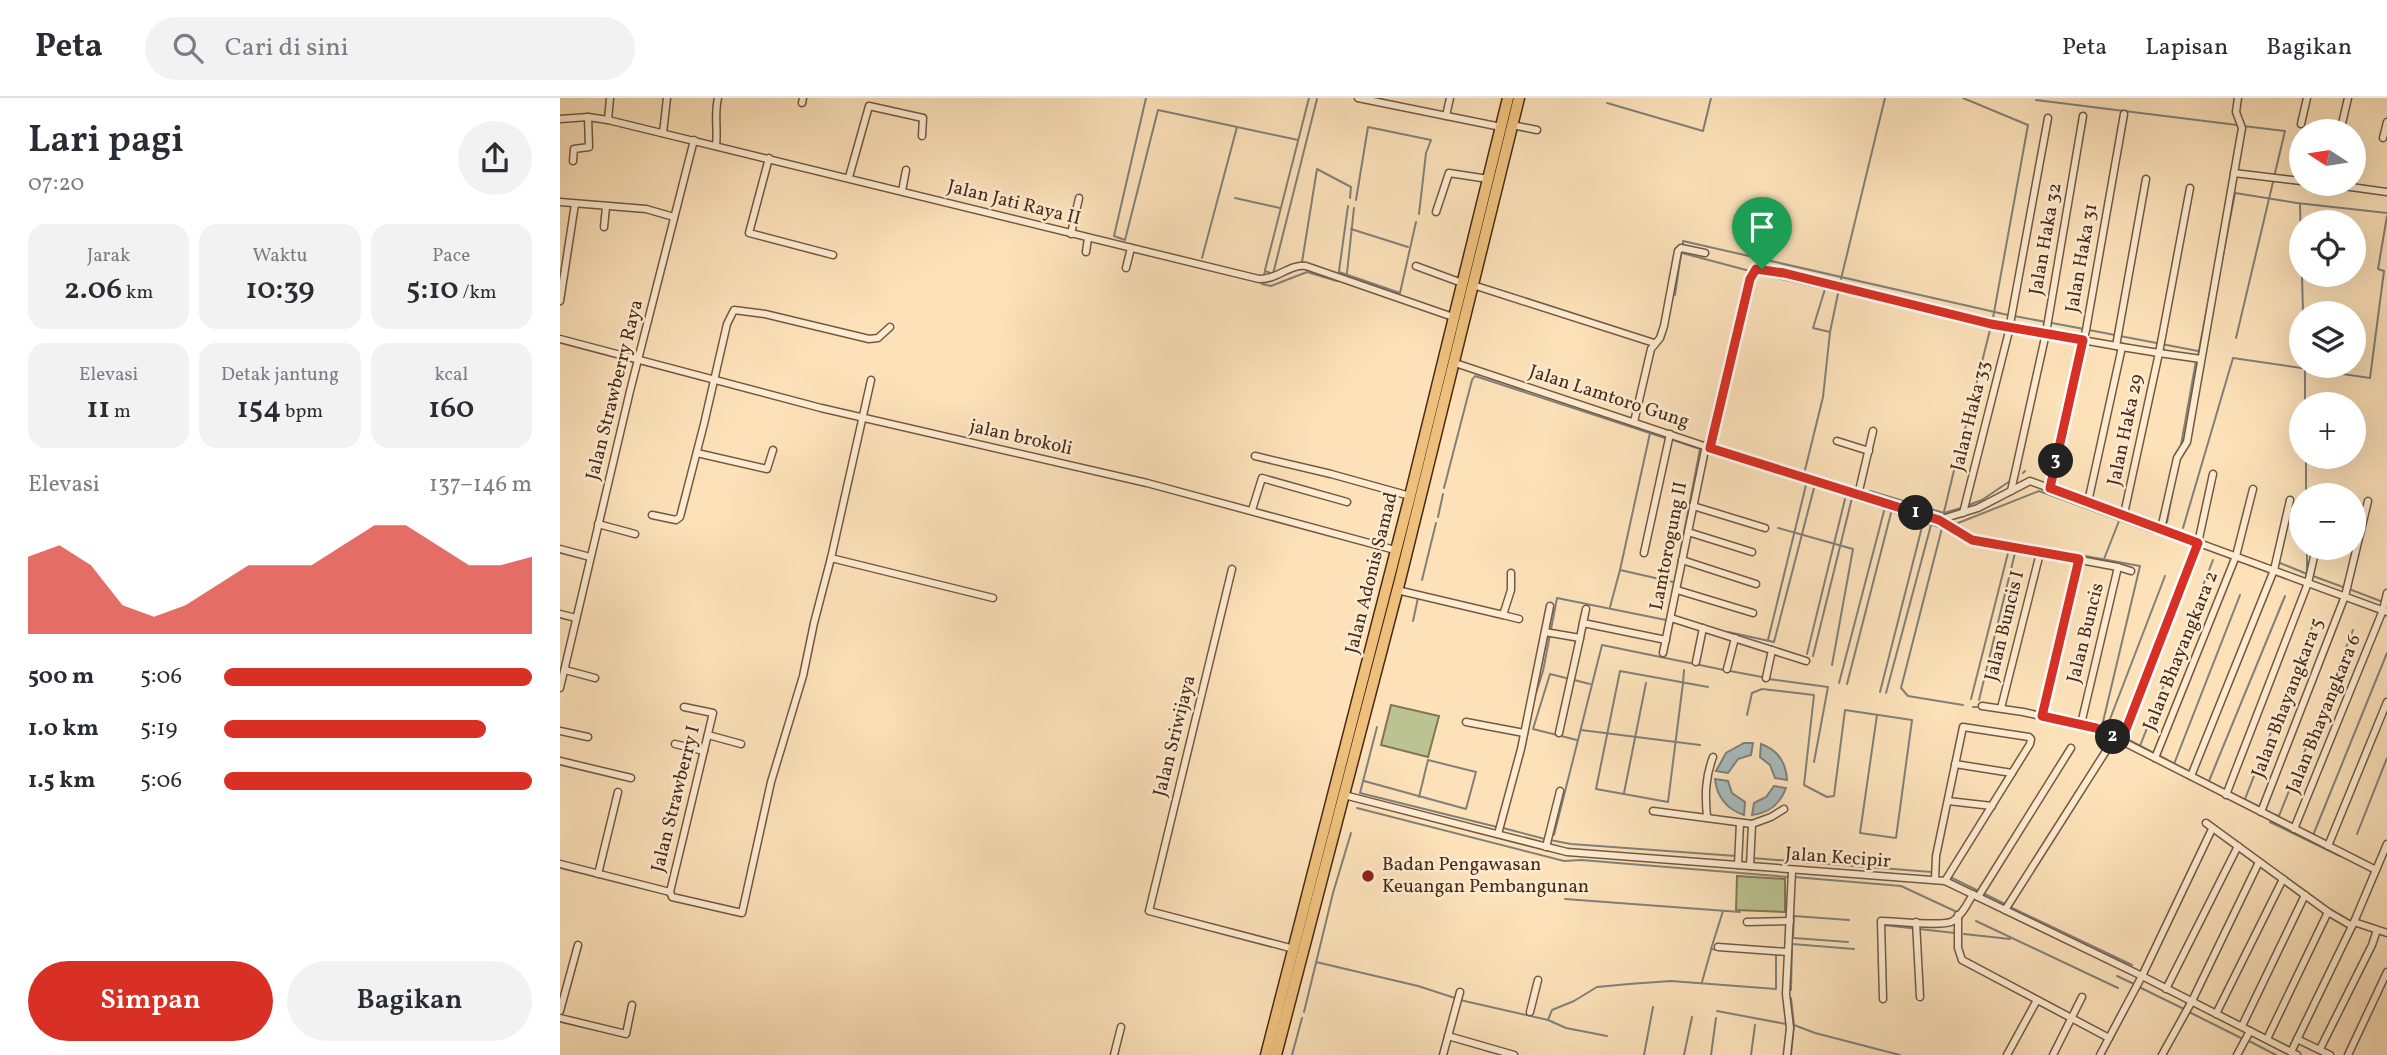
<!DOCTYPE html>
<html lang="id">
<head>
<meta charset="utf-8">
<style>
	body { margin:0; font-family:Vollkorn,serif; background:#f2f2f3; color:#2b2b33; height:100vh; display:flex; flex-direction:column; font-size:26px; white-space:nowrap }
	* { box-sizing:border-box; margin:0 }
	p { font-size:23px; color:#7c7c81 }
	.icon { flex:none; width:38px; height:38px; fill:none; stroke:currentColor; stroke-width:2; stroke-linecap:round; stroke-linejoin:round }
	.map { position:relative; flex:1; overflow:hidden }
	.drawer { display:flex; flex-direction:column; background:#fff; width:560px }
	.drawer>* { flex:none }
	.needle { width:46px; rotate:282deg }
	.controls { position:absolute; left:1729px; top:21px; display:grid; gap:14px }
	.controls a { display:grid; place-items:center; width:77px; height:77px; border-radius:50%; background:#fff; box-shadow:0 7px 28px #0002; font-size:35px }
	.pin { position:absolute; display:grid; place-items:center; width:60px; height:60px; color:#fff; margin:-72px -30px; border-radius:50% 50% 50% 0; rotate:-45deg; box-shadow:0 0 7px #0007 }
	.pin .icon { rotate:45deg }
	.km { position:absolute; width:35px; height:35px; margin:-18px; border-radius:50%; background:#222; color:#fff; font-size:19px; line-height:35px; text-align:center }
	.round { display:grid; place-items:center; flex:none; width:74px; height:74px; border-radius:37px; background:#f2f2f3 }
	.overview { display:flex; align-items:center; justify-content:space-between; height:119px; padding:0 28px }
	h1 { font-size:38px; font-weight:600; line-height:52px }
	.metrics { display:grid; grid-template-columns:repeat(3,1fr); gap:10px; height:119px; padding:7px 28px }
	.metrics div { display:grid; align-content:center; border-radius:18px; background:#f2f2f3; text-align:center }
	.metrics b { font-size:30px; font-weight:600 }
	.metrics small { font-size:19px; font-weight:400 }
	.metrics p { font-size:19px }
	.chart { height:196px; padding:14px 28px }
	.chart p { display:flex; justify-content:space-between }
	.chart svg { width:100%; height:126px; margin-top:7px; fill:#d93025; opacity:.7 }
	.primary-button { display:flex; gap:14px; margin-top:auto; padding:14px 28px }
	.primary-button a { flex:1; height:80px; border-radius:42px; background:#d93025; color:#fff; font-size:28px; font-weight:600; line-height:80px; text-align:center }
	.primary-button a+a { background:#f2f2f3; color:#2b2b33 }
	ul { padding:0 28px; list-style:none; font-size:23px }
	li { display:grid; grid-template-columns:112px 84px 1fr; align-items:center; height:52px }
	li i { height:18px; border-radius:9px; background:#d93025 }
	header { display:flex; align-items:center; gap:42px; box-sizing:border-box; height:98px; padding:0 35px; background:#fff; border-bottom:2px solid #e1e1e2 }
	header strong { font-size:33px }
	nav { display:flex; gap:38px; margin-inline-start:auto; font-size:24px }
	.search { width:490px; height:63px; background:#f2f2f3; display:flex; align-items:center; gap:18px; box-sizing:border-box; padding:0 24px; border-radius:38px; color:#7c7c81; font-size:26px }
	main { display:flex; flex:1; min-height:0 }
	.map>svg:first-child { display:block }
</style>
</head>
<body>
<header>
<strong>Peta</strong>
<div class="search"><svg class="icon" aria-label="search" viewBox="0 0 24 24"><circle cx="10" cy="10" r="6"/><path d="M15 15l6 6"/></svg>Cari di sini</div>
<nav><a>Peta</a><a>Lapisan</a><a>Bagikan</a></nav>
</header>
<main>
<section class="drawer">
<div class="overview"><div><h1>Lari pagi</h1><p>07:20</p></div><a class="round"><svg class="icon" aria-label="share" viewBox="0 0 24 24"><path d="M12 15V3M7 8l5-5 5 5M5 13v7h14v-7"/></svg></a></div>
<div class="metrics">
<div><p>Jarak</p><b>2.06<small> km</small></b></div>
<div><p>Waktu</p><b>10:39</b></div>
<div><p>Pace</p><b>5:10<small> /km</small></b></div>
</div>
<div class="metrics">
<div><p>Elevasi</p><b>11<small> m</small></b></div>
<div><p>Detak jantung</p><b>154<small> bpm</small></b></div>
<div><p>kcal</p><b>160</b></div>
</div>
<div class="chart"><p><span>Elevasi</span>137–146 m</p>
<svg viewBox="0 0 160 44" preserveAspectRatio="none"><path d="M0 44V17L10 13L20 20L30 34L40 38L50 34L60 27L70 20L80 20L90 20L100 13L110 6L120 6L130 13L140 20L150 20L160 17V44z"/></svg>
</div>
<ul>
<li><b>500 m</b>5:06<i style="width:100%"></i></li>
<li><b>1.0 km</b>5:19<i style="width:85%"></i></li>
<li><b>1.5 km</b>5:06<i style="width:100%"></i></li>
</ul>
<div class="primary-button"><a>Simpan</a><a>Bagikan</a></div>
</section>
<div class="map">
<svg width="1827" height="957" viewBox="0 0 1827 957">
	<rect width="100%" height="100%" fill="#fce1b9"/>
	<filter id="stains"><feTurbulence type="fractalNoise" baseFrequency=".00286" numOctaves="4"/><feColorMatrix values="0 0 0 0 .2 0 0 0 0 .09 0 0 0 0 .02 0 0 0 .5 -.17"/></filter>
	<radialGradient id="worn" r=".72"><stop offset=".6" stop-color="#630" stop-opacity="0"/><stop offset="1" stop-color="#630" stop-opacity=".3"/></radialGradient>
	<g fill="#bcc392" stroke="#827656" stroke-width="2">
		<polygon points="831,607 879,618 868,659 821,647"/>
		<polygon points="1177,778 1225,781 1225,814 1176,812"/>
	</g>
	<g fill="#a6babb" stroke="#80807b" stroke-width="2">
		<polygon points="1184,645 1193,645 1191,657 1178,661 1168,675 1156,673 1166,655"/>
		<path d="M1201 646C1218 652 1226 664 1227 682L1215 680 1210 667 1200 659Z"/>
		<path d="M1155 681 1168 683 1172 695 1185 704 1184 717C1166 711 1157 699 1155 681Z"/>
		<path d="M1214 688 1226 690C1220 706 1210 715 1192 717L1194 705 1206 699Z"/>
	</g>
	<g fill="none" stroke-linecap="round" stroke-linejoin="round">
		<g stroke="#80807b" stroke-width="2">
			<polyline points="586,0 554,138 565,142 598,12 738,42"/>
			<polyline points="817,0 843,6"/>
			<polyline points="1476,2 1677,27"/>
			<polyline points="1047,5 1143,33 1151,0"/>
			<polyline points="1683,28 1725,33 1715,75"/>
			<polyline points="675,100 720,110"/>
			<polyline points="796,102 808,29 871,42 866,55 859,116"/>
			<polyline points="1740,106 1741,146"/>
			<polyline points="791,131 848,149"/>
			<polyline points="1123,146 1123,143 1448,217"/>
			<polyline points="1122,155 1190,173"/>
			<polyline points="642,160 677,29"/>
			<polyline points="742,164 757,71 791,89 790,100"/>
			<polyline points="705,172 749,0"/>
			<polyline points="779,173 788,108"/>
			<polyline points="787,175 794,110"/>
			<polyline points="1195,175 1265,191 1253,230 1270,234 1263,299 1245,372"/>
			<polyline points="779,176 779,174 840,195 856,124"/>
			<polyline points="704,177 705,173 713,176 757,1"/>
			<polyline points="1742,177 1743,215"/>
			<polyline points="1281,181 1325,0"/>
			<polyline points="703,183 702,186 711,188 747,174 777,183 777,181"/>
			<polyline points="1657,188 1675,95 1737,105 1827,115"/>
			<polyline points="1115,197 1121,156"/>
			<polyline points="1454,218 1486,224"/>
			<polyline points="1492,225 1524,231"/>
			<polyline points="1529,232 1555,237"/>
			<polyline points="1270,234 1279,191"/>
			<polyline points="1560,238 1638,253"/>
			<polyline points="1676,240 1713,84"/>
			<polyline points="1638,258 1659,146"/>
			<polyline points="1745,268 1745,306"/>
			<polyline points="1090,335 1060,472 1113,484"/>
			<polyline points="1621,347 1636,263"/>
			<polyline points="1149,354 1382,430 1341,590 1348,598 1403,607"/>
			<polyline points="1399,355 1433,220 1468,27 1403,0"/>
			<polyline points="1746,359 1746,397"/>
			<polyline points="1463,375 1465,373"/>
			<polyline points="884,390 912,282 915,278 1105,340"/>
			<polyline points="1310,393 1384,415 1401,410"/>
			<polyline points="1406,408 1422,402 1450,383"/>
			<polyline points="1384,414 1396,364"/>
			<polyline points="878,419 883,396"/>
			<polyline points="1607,424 1613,391"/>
			<polyline points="1218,430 1293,451 1272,567"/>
			<polyline points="1623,430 1673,260 1810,280 1824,173 1818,171 1827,118"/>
			<polyline points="1747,450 1747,473"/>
			<polyline points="1544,461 1559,423"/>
			<polyline points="1720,465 1747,476"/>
			<polyline points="1753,478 1783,489"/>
			<polyline points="862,482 876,425"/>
			<polyline points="1789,491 1823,504"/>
			<polyline points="1050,509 1060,472"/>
			<polyline points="1108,518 1140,351 1113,342"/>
			<polyline points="853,523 858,500"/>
			<polyline points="1168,534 1214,544 1254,390"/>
			<polyline points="1208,542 1246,387"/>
			<polyline points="1247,556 1285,401"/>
			<polyline points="1253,558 1292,400"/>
			<polyline points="1124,572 1123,585 1108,704 1036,691 1060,573 1148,589"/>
			<polyline points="1170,573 1202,579"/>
			<polyline points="1208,581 1268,589 1254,664"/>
			<polyline points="1279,585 1324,413"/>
			<polyline points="1287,586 1331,415"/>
			<polyline points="1320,594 1363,425"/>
			<polyline points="976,595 983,573 997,500 1106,522"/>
			<polyline points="1326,595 1371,427"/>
			<polyline points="1411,601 1448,455"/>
			<polyline points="1419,602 1455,455"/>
			<polyline points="1413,609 1417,609"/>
			<polyline points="1187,617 1192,595 1202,591 1254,597 1244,687 1267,699 1274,698 1285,612 1352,622 1336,740 1300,735 1317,617"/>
			<polyline points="817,629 800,695 937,729"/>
			<polyline points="1547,629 1605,478"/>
			<polyline points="1021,632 1140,647"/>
			<polyline points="1559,637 1542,628 1580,468 1410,437 1393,427 1479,393 1594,435"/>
			<polyline points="1567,641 1592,654"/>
			<polyline points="1017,642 973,631 990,576 1030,586"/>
			<polyline points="1580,648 1653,462"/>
			<polyline points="1600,658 1628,673"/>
			<polyline points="1614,666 1680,497"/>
			<polyline points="1636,677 1663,691"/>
			<polyline points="804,683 906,711 916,674 868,662 859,699"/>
			<polyline points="1649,683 1725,498"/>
			<polyline points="1064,695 1086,585"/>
			<polyline points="1671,695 1698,708"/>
			<polyline points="1685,701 1754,524"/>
			<polyline points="797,710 1004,763 1021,762 1228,779"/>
			<polyline points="1706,712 1713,716"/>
			<polyline points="1713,716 1719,718 1793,532"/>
			<polyline points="1710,724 1780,758"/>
			<polyline points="943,730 985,741"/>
			<polyline points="1754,735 1827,555"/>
			<polyline points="1797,736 1827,660"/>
			<polyline points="994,737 1042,547 1164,572"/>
			<polyline points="990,742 1011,746 1176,758"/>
			<polyline points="1192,760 1372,774"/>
			<polyline points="1234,779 1341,788 1397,814"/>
			<polyline points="1390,779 1445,806"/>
			<polyline points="1005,801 1180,814"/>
			<polyline points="1450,809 1572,867"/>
			<polyline points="1416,823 1558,890"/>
			<polyline points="1323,827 1395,835"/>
			<polyline points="1404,836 1450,841"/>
			<polyline points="1233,840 1234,818 1289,822"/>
			<polyline points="1234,840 1288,844"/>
			<polyline points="1232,846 1294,851"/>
			<polyline points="1159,852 1151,851 1163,813"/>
			<polyline points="756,864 858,888 895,900"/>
			<polyline points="1557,878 1574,886"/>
			<polyline points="1142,884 1151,852"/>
			<polyline points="1579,889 1624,911"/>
			<polyline points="1231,892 1232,848"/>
			<polyline points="1231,900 1234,927 1231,957"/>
			<polyline points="900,902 988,922 992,912 1014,903 1037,889 1069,886 1111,883 1216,891 1216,856"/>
			<polyline points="1157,913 1226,926"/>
			<polyline points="744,914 773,795 791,735"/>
			<polyline points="1629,914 1683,941"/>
			<polyline points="988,922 1006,930 1047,938"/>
			<polyline points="1234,927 1255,935 1340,957"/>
			<polyline points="1689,943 1716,957"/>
			<polyline points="732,957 742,920"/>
			<polyline points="1084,957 1093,909"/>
			<polyline points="1124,957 1132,919"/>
			<polyline points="1151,957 1156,920"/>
			<polyline points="1191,957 1195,927"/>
		</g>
		<g stroke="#745842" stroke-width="9">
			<g id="minor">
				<polyline points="798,0 941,29"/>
				<polyline points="242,5 243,0"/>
				<polyline points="886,18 890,0"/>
				<path d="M0 21 28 19 48 22 699 181C717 182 729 166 746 168L893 219"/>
				<polyline points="48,22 50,0"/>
				<polyline points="1741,26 1747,0"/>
				<polyline points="952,27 977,32"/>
				<polyline points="1781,30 1788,0"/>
				<polyline points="103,35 107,0"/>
				<polyline points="1823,40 1827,24"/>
				<path d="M156 48C158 31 154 17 158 0"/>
				<polyline points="209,60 189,135 273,157"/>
				<polyline points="13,63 14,51 29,49 28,19"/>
				<polyline points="1674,75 1741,83"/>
				<polyline points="289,79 309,8 363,20 362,38"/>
				<polyline points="1769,86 1827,94"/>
				<polyline points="342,93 346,72"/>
				<polyline points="0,104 86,111 114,119"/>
				<polyline points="876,114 889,75 928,81"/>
				<polyline points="44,129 46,109"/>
				<polyline points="511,136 519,100"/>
				<polyline points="526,154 528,140"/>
				<polyline points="856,168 902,185"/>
				<polyline points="566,170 571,150"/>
				<polyline points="913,187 1094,245"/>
				<polyline points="0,203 15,106"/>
				<polyline points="0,241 261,310 587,385 835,452"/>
				<polyline points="1556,248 1586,81"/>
				<polyline points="1562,249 1599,255 1630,90"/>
				<polyline points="892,264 1150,350 1379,422 1418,410 1470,383 1827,514"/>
				<polyline points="1074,324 1091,251 1100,240 1104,228 1118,153 1121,150 1145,155"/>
				<polyline points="1277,343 1309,353"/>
				<polyline points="1150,350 1190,181 1196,171 1202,171 1431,226 1562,249 1528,404"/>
				<polyline points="137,355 207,371 213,352"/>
				<polyline points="695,358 771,376 850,398"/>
				<polyline points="1490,390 1526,232 1564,16"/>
				<polyline points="1451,393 1486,235 1523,18"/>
				<polyline points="1298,397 1313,333"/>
				<polyline points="1133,408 1205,430"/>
				<polyline points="692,412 702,380 787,404"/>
				<polyline points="1403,415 1448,237 1488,20"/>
				<polyline points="1564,416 1599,255 1641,261"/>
				<polyline points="92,417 116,422 120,419 144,326 167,226 174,212 205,216 309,241 318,240 330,229"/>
				<polyline points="1379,422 1402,438 1412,442 1558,469 1521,626"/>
				<polyline points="38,426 75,436"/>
				<polyline points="1601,431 1617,360 1627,344 1682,30 1676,14 1678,0"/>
				<polyline points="1128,434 1192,454"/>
				<polyline points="0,451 30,459"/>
				<polyline points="1084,455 1110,336"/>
				<polyline points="271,460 433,500"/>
				<polyline points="1122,462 1196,486"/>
				<polyline points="1558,469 1571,473"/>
				<polyline points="672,471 589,813 734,851"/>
				<polyline points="837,492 943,517 951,492 951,475"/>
				<polyline points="1117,492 1193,515"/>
				<polyline points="1026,511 1023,525 1106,542"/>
				<polyline points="0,516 16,520"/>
				<polyline points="943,517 959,521"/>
				<polyline points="1111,520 1246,563"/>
				<polyline points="985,534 1020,540 1023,525"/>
				<polyline points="1103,555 1146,347"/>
				<polyline points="1136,564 1143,530"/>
				<polyline points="1167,571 1175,540"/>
				<polyline points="5,572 35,580"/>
				<polyline points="1206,580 1212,552"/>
				<polyline points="0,590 70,293 134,42"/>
				<polyline points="1422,608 1463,614 1536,630 1816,772"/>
				<polyline points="1441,610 1480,455"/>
				<polyline points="1482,618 1519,461"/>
				<polyline points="906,624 964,635"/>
				<polyline points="0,633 28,639"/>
				<polyline points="999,635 1020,540"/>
				<polyline points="148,637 181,646"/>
				<polyline points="1561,644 1638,445 1653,376"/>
				<polyline points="115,646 144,653"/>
				<polyline points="1595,660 1676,458 1693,391"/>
				<polyline points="0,663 71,680"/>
				<polyline points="1395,666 1452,675"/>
				<polyline points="1631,678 1714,472 1730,402"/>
				<polyline points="784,697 1007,754 1385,783 1582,878 1737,957"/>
				<polyline points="1666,697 1748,485 1756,450"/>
				<polyline points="1388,703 1432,708"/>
				<polyline points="1093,713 1192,726 1211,719 1224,711"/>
				<polyline points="1701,714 1785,498 1808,403"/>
				<path d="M1147 719C1145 697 1145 680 1153 659"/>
				<polyline points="1646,725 1768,814 1792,828"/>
				<polyline points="1734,731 1823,512 1827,495"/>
				<polyline points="938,736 961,651 990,508"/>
				<polyline points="1768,748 1827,604"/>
				<polyline points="986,749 1000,693"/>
				<polyline points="0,766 110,794 153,615 124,609"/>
				<polyline points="1178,767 1180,725"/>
				<polyline points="1190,768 1192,726"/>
				<polyline points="38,776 58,694"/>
				<polyline points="1375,782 1376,758 1403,629 1469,639 1471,641 1470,646 1385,783"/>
				<polyline points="110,794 112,799 182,815 211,684 243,578 254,525 271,460 311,282"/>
				<polyline points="1418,799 1511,650"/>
				<polyline points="1445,812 1546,653"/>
				<polyline points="1398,817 1398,850 1402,862 1549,940"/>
				<polyline points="1187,824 1230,823"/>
				<polyline points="1356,824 1360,899"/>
				<polyline points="1794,824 1827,835"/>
				<polyline points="1158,849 1228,854"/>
				<polyline points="1606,891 1678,748"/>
				<path d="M1323 901 1321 823C1335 823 1384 829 1393 823 1402 817 1408 805 1413 796"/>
				<polyline points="0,913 18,847"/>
				<polyline points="970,914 978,882"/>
				<polyline points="1656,916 1723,781"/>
				<polyline points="0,920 66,936 72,907"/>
				<polyline points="1682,928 1745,797"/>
				<polyline points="888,938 954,957"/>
				<polyline points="1707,941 1768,814"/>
				<polyline points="1737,941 1770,957"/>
				<polyline points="1760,951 1812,847 1817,832"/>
				<polyline points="1731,954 1794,824 1827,746"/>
				<polyline points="554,957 561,929"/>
				<polyline points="883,957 900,894"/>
				<polyline points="1227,957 1230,930 1226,896 1232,773"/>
				<polyline points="1447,957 1477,902"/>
				<polyline points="1493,957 1522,899"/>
				<polyline points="1540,957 1582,878 1652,731"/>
				<polyline points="1602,957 1632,903 1699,764"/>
				<polyline points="1677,957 1690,933"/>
				<polyline points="1788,957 1827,874"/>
			</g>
		</g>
		<g stroke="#472a1a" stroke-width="13">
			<g id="trunk">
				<polyline points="706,957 850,398 948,0"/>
				<polyline points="716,957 840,482 959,0"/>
			</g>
		</g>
		<use href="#minor" stroke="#fdecd2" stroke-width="6"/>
		<use href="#trunk" stroke="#eec07c" stroke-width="10"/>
	</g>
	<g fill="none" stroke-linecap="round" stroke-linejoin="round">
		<g stroke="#fff" stroke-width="14">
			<polygon id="route" points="1196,171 1224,175 1431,226 1523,242 1490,390 1638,445 1561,644 1536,630 1482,618 1519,461 1412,442 1379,422 1150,350 1190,181"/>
		</g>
		<use href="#route" stroke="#d93025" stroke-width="9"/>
	</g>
	<circle fill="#8f2418" stroke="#fdecd2" stroke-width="2.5" cx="808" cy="778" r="7"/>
	<g text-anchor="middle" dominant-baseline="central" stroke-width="5" stroke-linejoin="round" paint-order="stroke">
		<g font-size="19" fill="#472a1a" stroke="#fdecd2">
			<text transform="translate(454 105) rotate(14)">Jalan Jati Raya II</text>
			<text transform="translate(1486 141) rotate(-80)">Jalan Haka 32</text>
			<text transform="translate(1522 160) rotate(-80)">Jalan Haka 31</text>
			<text transform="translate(55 292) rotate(-76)">Jalan Strawberry Raya</text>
			<text transform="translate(1049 299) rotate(18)">Jalan Lamtoro Gung</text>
			<text transform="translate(1411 318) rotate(-76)">Jalan Haka 33</text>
			<text transform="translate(1566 332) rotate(-78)">Jalan Haka 29</text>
			<text transform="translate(461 340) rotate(13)">jalan brokoli</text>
			<text transform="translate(1109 448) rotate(-79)">Lamtorogung II</text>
			<text transform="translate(812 475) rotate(-76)">Jalan Adonis Samad</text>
			<text transform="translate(1445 528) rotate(-76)">Jalan Buncis I</text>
			<text transform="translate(1526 535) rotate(-76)">Jalan Buncis</text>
			<text transform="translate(1621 553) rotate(-68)">Jalan Bhayangkara 2</text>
			<text transform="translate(1728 600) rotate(-69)">Jalan Bhayangkara 5</text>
			<text transform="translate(1764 616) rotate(-68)">Jalan Bhayangkara 6</text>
			<text transform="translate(615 638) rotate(-76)">Jalan Sriwijaya</text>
			<text transform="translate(116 701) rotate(-76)">Jalan Strawberry I</text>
			<text transform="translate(1278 760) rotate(4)">Jalan Kecipir</text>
		</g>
		<g font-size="19" fill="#472a1a" stroke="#fdecd2" text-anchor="start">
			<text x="822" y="767">Badan Pengawasan<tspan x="822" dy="22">Keuangan Pembangunan</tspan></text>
		</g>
	</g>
	<rect width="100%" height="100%" filter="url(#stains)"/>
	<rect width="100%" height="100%" fill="url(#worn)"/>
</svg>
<div class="controls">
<a><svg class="needle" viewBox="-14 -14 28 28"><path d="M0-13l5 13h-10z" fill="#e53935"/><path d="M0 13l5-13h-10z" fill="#7c7c81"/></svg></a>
<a><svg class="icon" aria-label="locate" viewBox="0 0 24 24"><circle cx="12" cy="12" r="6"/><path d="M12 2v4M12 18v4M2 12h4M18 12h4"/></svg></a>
<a><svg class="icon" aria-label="layers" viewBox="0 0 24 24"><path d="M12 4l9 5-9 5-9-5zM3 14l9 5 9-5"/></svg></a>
<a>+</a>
<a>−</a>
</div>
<div class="pin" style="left:1202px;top:171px;background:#1e9e55"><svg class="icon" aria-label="arrive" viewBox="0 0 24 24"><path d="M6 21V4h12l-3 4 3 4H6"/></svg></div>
<b class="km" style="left:1356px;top:415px">1</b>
<b class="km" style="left:1553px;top:639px">2</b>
<b class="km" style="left:1496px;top:363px">3</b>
</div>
</main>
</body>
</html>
